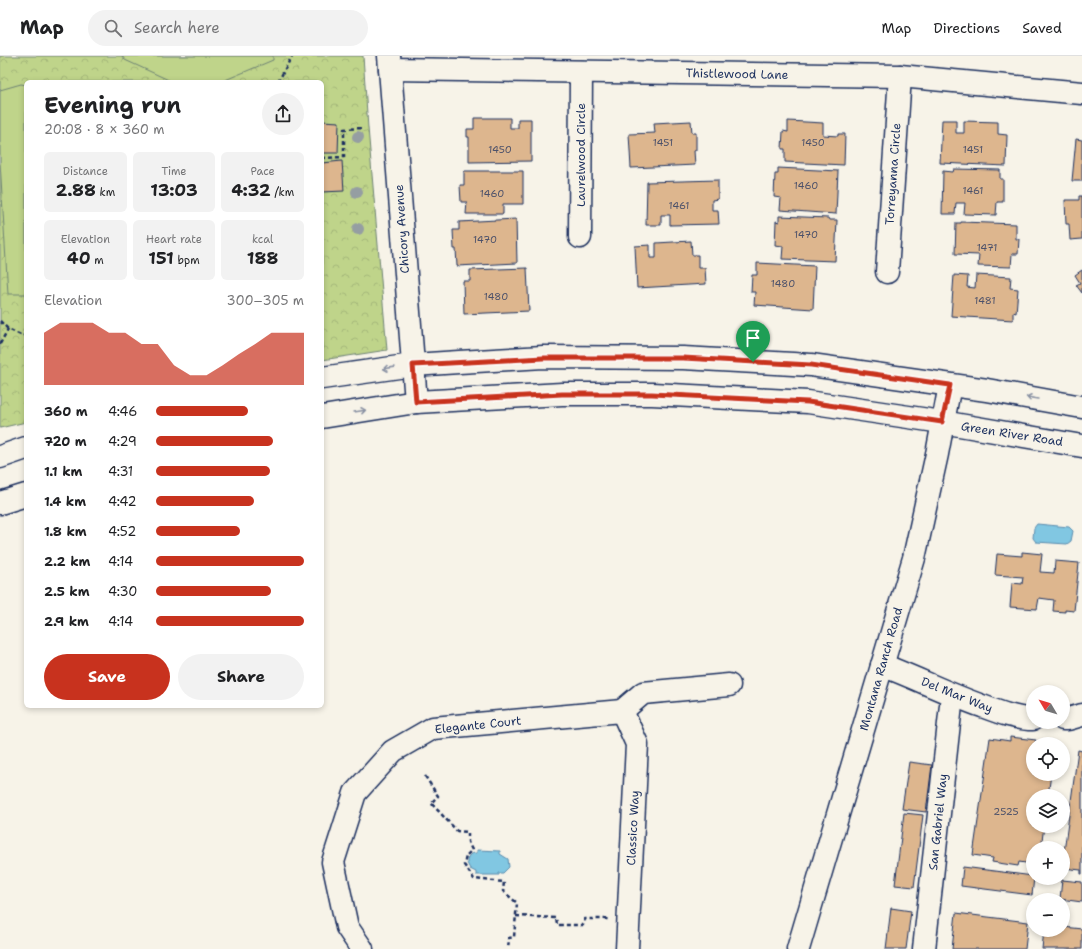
<!DOCTYPE html>
<html lang="en">
<head>
<meta charset="utf-8">
<style>
	body { margin:0; font-family:"Shantell Sans",sans-serif; background:#f2f2f2; color:#202124; height:100vh; display:flex; flex-direction:column; font-size:15px; white-space:nowrap }
	* { box-sizing:border-box; margin:0 }
	p { font-size:13px; color:#757577 }
	.icon { flex:none; width:22px; height:22px; fill:none; stroke:currentColor; stroke-width:2; stroke-linecap:round; stroke-linejoin:round }
	.map { position:relative; flex:1; overflow:hidden }
	.side { position:absolute; left:24px; top:24px; width:300px; height:628px; display:flex; flex-direction:column; background:#fff; border-radius:6px; box-shadow:0 2px 6px #0003 }
	.side>* { flex:none }
	.needle { width:26px; rotate:308deg }
	.fabs { position:absolute; left:1026px; top:629px; display:grid; gap:8px }
	.fabs a { display:grid; place-items:center; width:44px; height:44px; border-radius:50%; background:#fff; box-shadow:0 2px 6px #0003; font-size:20px }
	.pin { position:absolute; display:grid; place-items:center; width:34px; height:34px; color:#fff; margin:-41px -17px; border-radius:50% 50% 50% 0; rotate:-45deg; box-shadow:0 0 4px #0007 }
	.pin .icon { rotate:45deg }
	.round { display:grid; place-items:center; flex:none; width:42px; height:42px; border-radius:21px; background:#f2f2f2 }
	.overview { display:flex; align-items:center; justify-content:space-between; height:68px; padding:0 20px }
	h1 { font-size:22px; font-weight:700; line-height:30px }
	.figures { display:grid; grid-template-columns:repeat(3,1fr); gap:6px; height:68px; padding:4px 20px }
	.figures div { display:grid; align-content:center; border-radius:6px; background:#f2f2f2; text-align:center }
	.figures b { font-size:17px; font-weight:700 }
	.figures small { font-size:11px; font-weight:400 }
	.figures p { font-size:11px }
	.chart { height:112px; padding:8px 20px }
	.chart p { display:flex; justify-content:space-between }
	.chart svg { width:100%; height:72px; margin-top:4px; fill:#c8321e; opacity:.7 }
	.primary-button { display:flex; gap:8px; margin-top:auto; padding:8px 20px }
	.primary-button a { flex:1; height:46px; border-radius:24px; background:#c8321e; color:#fff; font-size:16px; font-weight:700; line-height:46px; text-align:center }
	.primary-button a+a { background:#f2f2f2; color:#202124 }
	ul { padding:0 20px; list-style:none; font-size:13px }
	li { display:grid; grid-template-columns:64px 48px 1fr; align-items:center; height:30px }
	li i { height:10px; border-radius:5px; background:#c8321e }
	header { display:flex; align-items:center; gap:24px; box-sizing:border-box; height:56px; padding:0 20px; background:#fff; border-bottom:1px solid #e0e0e0 }
	header strong { font-size:19px }
	nav { display:flex; gap:22px; margin-inline-start:auto; font-size:14px }
	.search { width:280px; height:36px; background:#f2f2f2; display:flex; align-items:center; gap:10px; box-sizing:border-box; padding:0 14px; border-radius:22px; color:#757577; font-size:15px }
	.map>svg:first-child { display:block }
</style>
</head>
<body>
<header>
<strong>Map</strong>
<div class="search"><svg class="icon" aria-label="search" viewBox="0 0 24 24"><circle cx="10" cy="10" r="6"/><path d="M15 15l6 6"/></svg>Search here</div>
<nav><a>Map</a><a>Directions</a><a>Saved</a></nav>
</header>
<div class="map">
<svg width="1082" height="893" viewBox="0 0 1082 893">
	<defs>
		<pattern id="park-crowns" width="20" height="18" patternUnits="userSpaceOnUse"><rect width="20" height="18" fill="#bfd48a"/><path d="M2 6a3 3 0 1 1 6 0M12 15a3 3 0 1 1 6 0" fill="none" stroke="#a4b67a"/></pattern>
	</defs>
	<rect width="100%" height="100%" fill="#f7f3e8"/>
	<filter id="ink" filterUnits="userSpaceOnUse"><feTurbulence type="fractalNoise" baseFrequency=".025" numOctaves="2"/><feDisplacementMap in="SourceGraphic" scale="8" xChannelSelector="R" yChannelSelector="G"/><feConvolveMatrix kernelMatrix="1 2 1 2 8 2 1 2 1" color-interpolation-filters="sRGB"/></filter>
	<g filter="url(#ink)">
		<polygon fill="url(#park-crowns)" stroke="#6d8274" points="0,0 363,0 368,72 387,294 322,304 322,26 26,26 26,366 0,372"/>
		<g fill="#bfd48a" stroke="#6d8274">
			<polygon points="122,0 273,0 273,4 223,25 173,26 125,4"/>
			<polygon points="21,28 26,29 26,238 8,238 0,106 0,34"/>
		</g>
		<g fill="#81c7e2" stroke="#588aad">
			<polygon points="1037,468 1069,471 1073,475 1071,485 1067,488 1036,486 1033,482 1034,472"/>
			<path d="M477 794 500 795V798L508 803 509 811 503 817H499V819H476V816L470 813 467 807C467 800 470 797 477 797Z"/>
		</g>
		<g fill="#ddb68e" stroke="#1b2f5e">
			<polygon points="474,62 510,62 510,72 518,72 518,63 531,63 531,105 469,106 469,81 467,81 467,73 474,73"/>
			<polygon points="942,64 956,64 956,77 964,77 964,65 998,66 998,78 1007,79 1006,110 940,107"/>
			<polygon points="322,65 339,66 338,97 322,97"/>
			<polygon points="691,65 692,77 696,77 696,94 694,95 695,109 631,112 629,78 655,77 654,67"/>
			<polygon points="788,65 823,67 823,79 838,80 838,78 845,78 844,109 785,106 785,93 782,93 783,75 788,76"/>
			<polygon points="1076,83 1082,84 1082,125 1072,125"/>
			<polygon points="342,105 344,135 322,136 322,107"/>
			<polygon points="778,112 838,115 836,158 780,154 781,142 774,141 775,118 778,118"/>
			<polygon points="954,113 1000,114 1000,123 1003,123 1003,146 997,146 996,159 964,158 965,147 956,147 955,158 942,158 943,115 953,116"/>
			<polygon points="464,115 523,115 523,148 503,148 503,158 466,158 467,146 461,146 460,129 464,129"/>
			<polygon points="718,124 718,143 712,144 712,154 718,154 719,168 670,169 670,159 661,159 661,169 646,169 647,126"/>
			<polygon points="1079,140 1082,140 1082,183 1070,184 1069,168 1066,168 1065,144 1079,144"/>
			<polygon points="779,160 828,162 829,164 837,164 835,205 782,203 783,190 775,189 776,165 779,166"/>
			<polygon points="516,163 517,207 457,210 456,193 454,193 453,174 459,174 459,166"/>
			<polygon points="961,166 1016,168 1016,183 1019,183 1018,198 1012,198 1011,211 978,210 979,199 955,198 956,167 961,167"/>
			<polygon points="691,185 692,199 698,199 698,212 705,212 706,228 637,232 635,190 650,189 650,202 656,202 656,187"/>
			<polygon points="757,207 815,210 813,253 754,249 755,236 751,236 752,219 757,219"/>
			<polygon points="527,212 529,255 464,258 463,225 470,225 470,214"/>
			<polygon points="1082,214 1082,237 1076,229 1080,227 1075,219"/>
			<polygon points="954,219 968,220 967,231 975,232 976,219 1011,221 1010,232 1018,233 1016,257 1013,256 1013,264 951,260"/>
			<polygon points="1022,496 1042,498 1040,516 1054,517 1055,505 1079,507 1074,555 1065,554 1065,556 1053,555 1054,544 1039,542 1037,553 1010,551 1012,527 1022,528 1023,521 995,519 997,498 1022,500"/>
			<polygon points="1010,681 1036,684 1035,688 1033,688 1033,718 1051,718 1048,740 1033,740 1033,770 1044,770 1041,792 1033,792 1033,808 1019,806 1018,810 992,806 993,802 973,799 990,682 1010,685"/>
			<polygon points="1078,694 1082,695 1082,818 1081,818 1081,814 1063,812 1063,803"/>
			<polygon points="909,706 932,709 926,756 902,753"/>
			<polygon points="904,757 923,759 914,831 895,829"/>
			<polygon points="963,811 1033,820 1033,822 1034,822 1032,839 961,830"/>
			<polygon points="1062,824 1082,826 1082,846 1060,843"/>
			<polygon points="891,852 911,855 906,893 886,893"/>
			<polygon points="956,857 1028,866 1025,893 952,893"/>
			<polygon points="1063,871 1082,873 1082,893 1042,893 1044,874 1063,874"/>
		</g>
		<g fill="none" stroke-linecap="round" stroke-linejoin="round">
			<g stroke="#1b2f5e" stroke-width="25">
				<g id="minor">
					<polyline points="389,0 416,346"/>
					<polyline points="390,13 900,20 1082,37"/>
					<polyline points="580,181 581,16"/>
					<polyline points="887,216 900,20"/>
					<path d="M882 609C916 622 948 638 982 650 998 656 1016 663 1033 663"/>
					<polyline points="622,655 637,688 627,893"/>
					<polyline points="622,655 643,637 729,629"/>
					<polyline points="1063,663 1068,663 1082,659"/>
					<polyline points="362,893 347,871 333,806 355,737 393,695 433,672 622,655"/>
					<polyline points="798,893 914,502 937,398 950,329"/>
					<polyline points="924,893 952,640"/>
				</g>
			</g>
			<g stroke="#1b2f5e" stroke-width="25">
				<g id="major">
					<polyline points="322,322 413,309 459,306 543,301 683,302 811,309 987,334 1082,351"/>
					<polyline points="322,361 416,346 562,338 652,338 808,346 942,366 1082,390"/>
					<polyline points="0,401 26,392"/>
					<polyline points="0,447 26,439"/>
				</g>
			</g>
			<g stroke="#1b2f5e" stroke-width="2.5" stroke-dasharray="4 3" stroke-linecap="butt">
				<polyline points="278,26 292,0"/>
				<polyline points="322,102 344,101 344,73 364,72"/>
				<polyline points="0,265 8,273 23,280 26,278"/>
				<polyline points="0,288 8,273"/>
				<polyline points="425,720 438,740 431,747 457,775 468,776 468,786 472,794 466,800 464,809 474,823 504,826 503,835 517,847 514,881 509,882 508,893"/>
				<polyline points="516,860 556,862 557,869 583,869 585,863 608,863"/>
			</g>
			<use href="#minor" stroke="#f7f3e8" stroke-width="22"/>
			<use href="#major" stroke="#f7f3e8" stroke-width="22"/>
		</g>
		<g fill="#959ea2">
			<circle cx="358" cy="81" r="6"/>
			<circle cx="357" cy="136" r="6"/>
			<circle cx="358" cy="173" r="6"/>
		</g>
		<defs><path id="oneway-shaft" d="M-6 0H5M1.5-3L5.5 0L1.5 3" fill="none" stroke-width="1.6" stroke-linecap="round" stroke-linejoin="round"/></defs>
		<g stroke="#8991a3">
			<use href="#oneway-shaft" transform="translate(389 312) rotate(172)"/>
			<use href="#oneway-shaft" transform="translate(1032 342) rotate(-170)"/>
			<use href="#oneway-shaft" transform="translate(360 355) rotate(-9)"/>
		</g>
	</g>
	<g fill="none" stroke-linecap="round" stroke-linejoin="round" filter="url(#ink)">
		<g stroke="#fff" stroke-width="8">
			<polygon id="route" points="543,302 683,302 811,309 950,329 942,366 808,346 652,338 562,338 416,346 413,309"/>
		</g>
		<use href="#route" stroke="#c8321e" stroke-width="5"/>
	</g>
	<g text-anchor="middle" dominant-baseline="central" stroke-width="3.5" stroke-linejoin="round" paint-order="stroke">
		<g font-size="10" fill="#4c516a">
			<text x="663" y="86">1451</text>
			<text x="813" y="86">1450</text>
			<text x="500" y="93">1450</text>
			<text x="973" y="93">1451</text>
			<text x="806" y="129">1460</text>
			<text x="973" y="134">1461</text>
			<text x="492" y="137">1460</text>
			<text x="679" y="149">1461</text>
			<text x="806" y="178">1470</text>
			<text x="485" y="183">1470</text>
			<text x="987" y="191">1471</text>
			<text x="783" y="227">1480</text>
			<text x="496" y="240">1480</text>
			<text x="985" y="244">1481</text>
			<text x="1006" y="755">2525</text>
		</g>
		<g font-size="12" fill="#1b2f5e" stroke="#f7f3e8">
			<text transform="translate(737 18) rotate(1)">Thistlewood Lane</text>
			<text transform="translate(581 99) rotate(-90)">Laurelwood Circle</text>
			<text transform="translate(893 118) rotate(-86)">Torreyanna Circle</text>
			<text transform="translate(402 173) rotate(-94)">Chicory Avenue</text>
			<text transform="translate(1012 378) rotate(9)">Green River Road</text>
			<text transform="translate(881 613) rotate(-74)">Montana Ranch Road</text>
			<text transform="translate(957 639) rotate(22)">Del Mar Way</text>
			<text transform="translate(478 669) rotate(-6)">Elegante Court</text>
			<text transform="translate(938 766) rotate(-84)">San Gabriel Way</text>
			<text transform="translate(633 772) rotate(-87)">Classico Way</text>
		</g>
	</g>
</svg>
<div class="fabs">
<a><svg class="needle" viewBox="-14 -14 28 28"><path d="M0-13l5 13h-10z" fill="#e53935"/><path d="M0 13l5-13h-10z" fill="#757577"/></svg></a>
<a><svg class="icon" aria-label="locate" viewBox="0 0 24 24"><circle cx="12" cy="12" r="6"/><path d="M12 2v4M12 18v4M2 12h4M18 12h4"/></svg></a>
<a><svg class="icon" aria-label="layers" viewBox="0 0 24 24"><path d="M12 4l9 5-9 5-9-5zM3 14l9 5 9-5"/></svg></a>
<a>+</a>
<a>−</a>
</div>
<div class="pin" style="left:753px;top:306px;background:#1e9e55"><svg class="icon" aria-label="arrive" viewBox="0 0 24 24"><path d="M6 21V4h12l-3 4 3 4H6"/></svg></div>
<section class="side">
<div class="overview"><div><h1>Evening run</h1><p>20:08 · 8 × 360 m</p></div><a class="round"><svg class="icon" aria-label="share" viewBox="0 0 24 24"><path d="M12 15V3M7 8l5-5 5 5M5 13v7h14v-7"/></svg></a></div>
<div class="figures">
<div><p>Distance</p><b>2.88<small> km</small></b></div>
<div><p>Time</p><b>13:03</b></div>
<div><p>Pace</p><b>4:32<small> /km</small></b></div>
</div>
<div class="figures">
<div><p>Elevation</p><b>40<small> m</small></b></div>
<div><p>Heart rate</p><b>151<small> bpm</small></b></div>
<div><p>kcal</p><b>188</b></div>
</div>
<div class="chart"><p><span>Elevation</span>300–305 m</p>
<svg viewBox="0 0 160 44" preserveAspectRatio="none"><path d="M0 44V12L10 6L20 6L30 6L40 12L50 12L60 19L70 19L80 32L90 38L100 38L110 32L120 25L130 19L140 12L150 12L160 12V44z"/></svg>
</div>
<ul>
<li><b>360 m</b>4:46<i style="width:62%"></i></li>
<li><b>720 m</b>4:29<i style="width:79%"></i></li>
<li><b>1.1 km</b>4:31<i style="width:77%"></i></li>
<li><b>1.4 km</b>4:42<i style="width:66%"></i></li>
<li><b>1.8 km</b>4:52<i style="width:57%"></i></li>
<li><b>2.2 km</b>4:14<i style="width:100%"></i></li>
<li><b>2.5 km</b>4:30<i style="width:78%"></i></li>
<li><b>2.9 km</b>4:14<i style="width:100%"></i></li>
</ul>
<div class="primary-button"><a>Save</a><a>Share</a></div>
</section>
</div>
</body>
</html>
